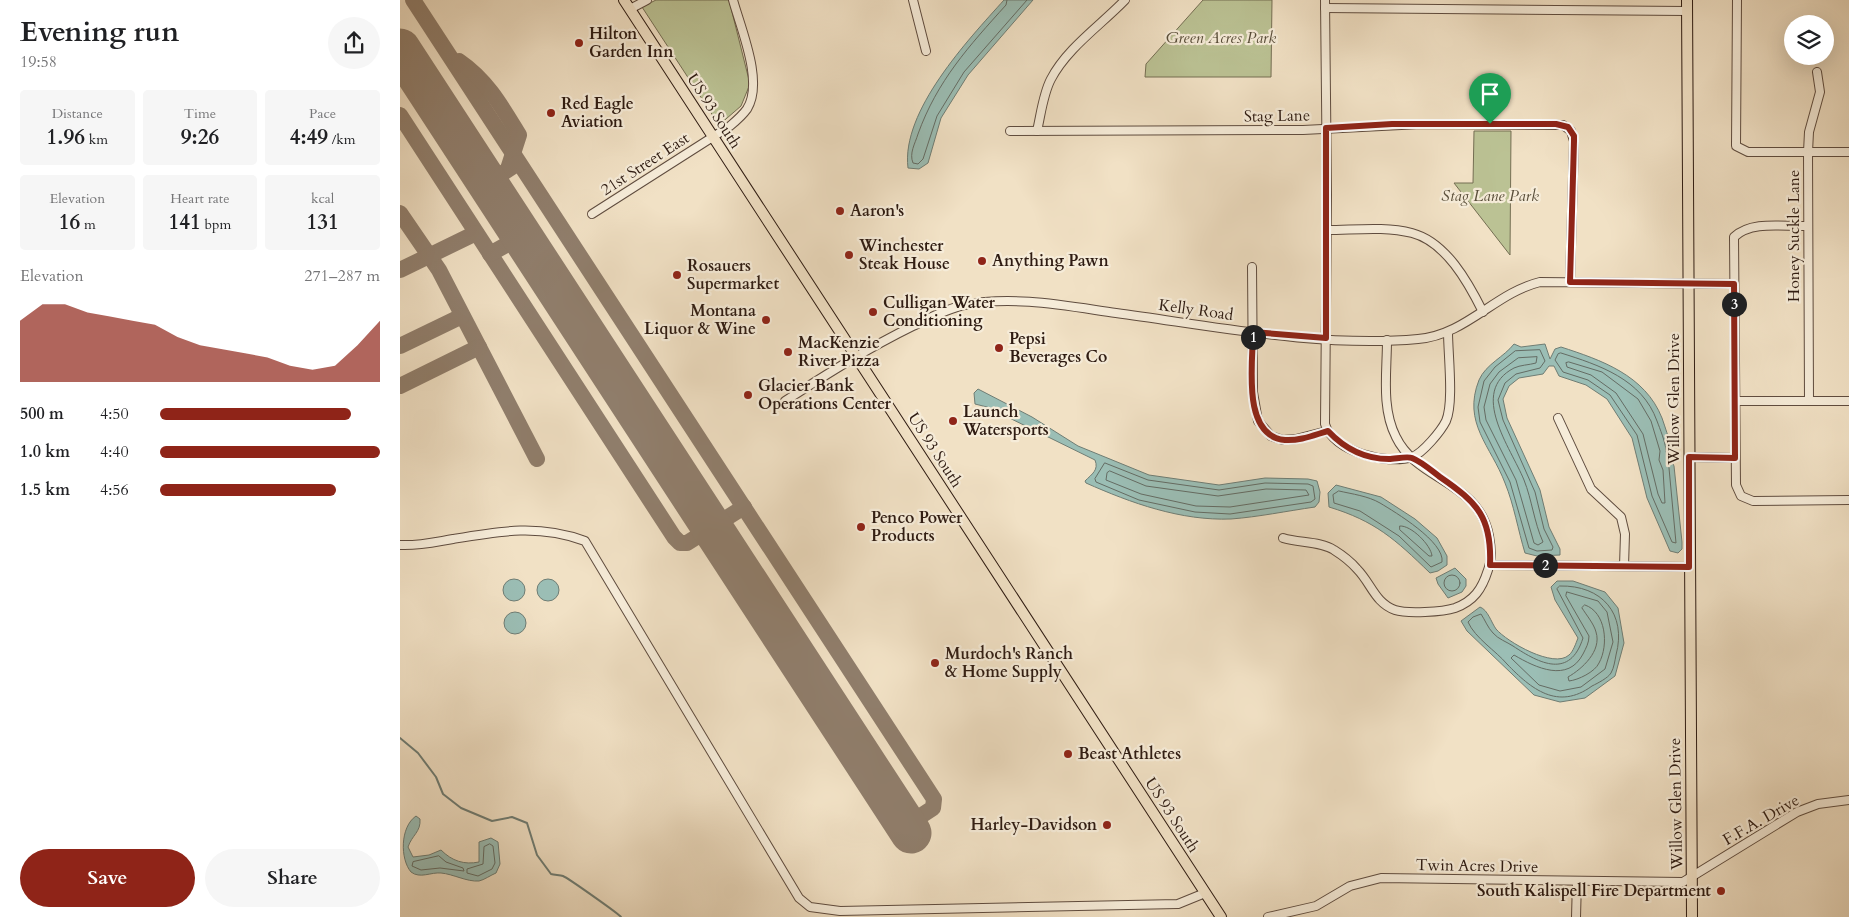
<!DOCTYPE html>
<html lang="en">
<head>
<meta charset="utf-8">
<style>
	body { margin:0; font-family:Cardo,serif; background:#f6f6f6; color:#202124; height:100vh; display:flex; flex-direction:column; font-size:19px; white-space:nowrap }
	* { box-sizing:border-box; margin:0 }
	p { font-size:16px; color:#757577 }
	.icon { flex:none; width:28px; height:28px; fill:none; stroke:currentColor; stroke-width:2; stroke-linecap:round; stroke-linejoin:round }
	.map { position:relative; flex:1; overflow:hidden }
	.drawer { display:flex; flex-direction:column; background:#fff; width:400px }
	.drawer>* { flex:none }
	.buttons { position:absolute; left:1384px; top:15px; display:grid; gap:10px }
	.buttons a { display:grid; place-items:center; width:50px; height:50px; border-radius:50%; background:#fff; box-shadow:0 5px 20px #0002; font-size:25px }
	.pin { position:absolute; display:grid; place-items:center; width:42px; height:42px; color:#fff; margin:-51px -21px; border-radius:50% 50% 50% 0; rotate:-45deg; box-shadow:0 0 5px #0007 }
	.pin .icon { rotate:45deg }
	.km { position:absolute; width:25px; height:25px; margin:-12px; border-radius:50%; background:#222; color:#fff; font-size:14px; line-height:25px; text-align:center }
	.round { display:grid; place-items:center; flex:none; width:52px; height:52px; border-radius:26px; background:#f6f6f6 }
	.headline { display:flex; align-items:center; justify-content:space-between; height:85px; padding:0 20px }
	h1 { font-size:28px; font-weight:600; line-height:38px }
	.figures { display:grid; grid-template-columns:repeat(3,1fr); gap:8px; height:85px; padding:5px 20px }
	.figures div { display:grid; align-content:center; border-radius:5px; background:#f6f6f6; text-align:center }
	.figures b { font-size:21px; font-weight:600 }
	.figures small { font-size:14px; font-weight:400 }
	.figures p { font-size:14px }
	.chart { height:140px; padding:10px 20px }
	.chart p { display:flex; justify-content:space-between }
	.chart svg { width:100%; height:90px; margin-top:5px; fill:#8f2418; opacity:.7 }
	.button { display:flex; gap:10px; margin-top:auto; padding:10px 20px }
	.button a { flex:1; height:58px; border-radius:30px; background:#8f2418; color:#fff; font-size:20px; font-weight:600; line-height:58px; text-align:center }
	.button a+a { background:#f6f6f6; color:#202124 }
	ul { padding:0 20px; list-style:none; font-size:16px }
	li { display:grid; grid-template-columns:80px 60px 1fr; align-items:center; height:38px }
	li i { height:12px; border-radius:6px; background:#8f2418 }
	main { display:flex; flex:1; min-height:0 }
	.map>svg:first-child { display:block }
</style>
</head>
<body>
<main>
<section class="drawer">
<div class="headline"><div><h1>Evening run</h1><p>19:58</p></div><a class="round"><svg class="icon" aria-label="share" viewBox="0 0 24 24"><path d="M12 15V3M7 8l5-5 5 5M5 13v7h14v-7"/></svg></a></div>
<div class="figures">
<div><p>Distance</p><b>1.96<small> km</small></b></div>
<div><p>Time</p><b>9:26</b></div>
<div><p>Pace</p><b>4:49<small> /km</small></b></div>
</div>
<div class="figures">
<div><p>Elevation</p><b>16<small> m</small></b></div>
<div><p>Heart rate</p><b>141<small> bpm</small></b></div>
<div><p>kcal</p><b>131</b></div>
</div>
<div class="chart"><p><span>Elevation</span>271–287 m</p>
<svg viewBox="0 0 160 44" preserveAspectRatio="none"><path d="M0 44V14L10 6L20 6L30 10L40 12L50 14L60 16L70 22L80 26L90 28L100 30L110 32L120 36L130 38L140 36L150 26L160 14V44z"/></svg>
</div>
<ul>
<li><b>500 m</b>4:50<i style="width:87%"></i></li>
<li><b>1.0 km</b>4:40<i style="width:100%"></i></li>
<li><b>1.5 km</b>4:56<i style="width:80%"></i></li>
</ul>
<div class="button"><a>Save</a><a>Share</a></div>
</section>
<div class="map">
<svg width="1449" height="917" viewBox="0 0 1449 917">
	<rect width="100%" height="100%" fill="#f1e1c5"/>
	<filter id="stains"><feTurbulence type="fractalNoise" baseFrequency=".004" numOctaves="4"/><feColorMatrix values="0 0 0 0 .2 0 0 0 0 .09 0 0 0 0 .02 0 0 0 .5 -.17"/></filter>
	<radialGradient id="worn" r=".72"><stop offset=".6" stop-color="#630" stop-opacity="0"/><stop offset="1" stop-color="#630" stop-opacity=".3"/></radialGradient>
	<g fill="#bbc294" stroke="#746e53">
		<polygon points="256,0 329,0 350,84 341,106 319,125 242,7"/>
		<polygon points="803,0 872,0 871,77 745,77 746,64"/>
		<polygon points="1074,131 1111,131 1110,255 1054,183 1073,183"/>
	</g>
	<g fill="#9bbeb5" stroke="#6f7d74">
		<path d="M604 0H633L568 75 541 118 528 163 519 169 508 168C501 111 568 40 604 0Z"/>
		<path d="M1114 344 1121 347 1145 344 1150 359 1155 349 1161 347C1201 360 1245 375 1262 418 1265 427 1269 438 1271 448 1273 455 1270 459 1274 466L1282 542V549L1278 553 1270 551 1247 498 1232 438 1207 399 1186 385 1159 376 1154 366H1149L1143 374 1119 378 1109 386 1103 399 1107 418 1140 490 1149 527 1160 549V555L1137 556 1125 553C1118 530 1114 505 1105 483 1091 446 1062 423 1079 380 1086 364 1104 357 1114 344Z"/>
		<path d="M578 389 632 417 678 446 749 475 819 485 865 478 908 479 917 481 920 492 919 502 915 507C887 511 858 517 831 519 781 521 731 503 686 483L685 481C692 474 699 470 695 460L587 407 575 404 574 393Z"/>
		<path d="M936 485 981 497 1015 519 1037 538 1047 556V565L1038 571 1030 573C995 539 975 521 929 507L928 493Z"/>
		<polygon points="1055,568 1066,579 1066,586 1062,592 1048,598 1038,584 1036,578"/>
		<circle cx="114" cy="590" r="11"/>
		<circle cx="148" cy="590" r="11"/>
		<path d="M1157 581H1173L1205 592 1218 608 1224 643 1215 676 1185 698 1160 702 1134 695 1067 631 1061 621 1080 607C1088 610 1091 622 1096 629 1107 642 1154 669 1169 655 1173 652 1176 643 1178 638L1155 600 1151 587Z"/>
		<circle cx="115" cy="623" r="11"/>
		<path d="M16 816 20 819C21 832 12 835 8 847L13 857 29 855 41 850C52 861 64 865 79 862V842L91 838 98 842 100 864 96 873C91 875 84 880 79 881 67 882 53 874 41 873 31 872 20 879 11 872 0 859 0 827 16 816Z"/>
	</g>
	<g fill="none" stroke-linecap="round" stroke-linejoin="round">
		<g stroke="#646c64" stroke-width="1">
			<path d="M607 0 606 5C569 46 537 81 518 134 515 144 509 153 513 163L518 164 523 159 537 116 564 72 627 0"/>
			<polygon points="1140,350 1145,361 1140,368 1116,374 1105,383 1098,400 1103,420 1135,492 1144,529 1153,547 1152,550 1137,551 1129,548 1110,482 1080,422 1078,407 1084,381 1095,367 1115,351"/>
			<path d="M1161 353C1199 365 1242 379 1257 421 1260 429 1265 441 1266 450 1267 458 1266 461 1269 468L1276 543 1272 542 1252 496 1237 435 1210 395 1188 380 1163 372 1155 360 1158 354Z"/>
			<path d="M1137 357 1136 363C1129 365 1120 365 1114 368 1068 392 1111 448 1124 480 1132 500 1134 522 1143 542L1138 545 1134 543 1116 480 1086 420 1084 407 1090 384 1099 372 1118 358Z"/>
			<polygon points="1169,362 1202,372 1238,399 1251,421 1260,451 1259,460 1263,470 1265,503 1262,503 1258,494 1243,434 1216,393 1191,375 1167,367 1166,363"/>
			<polygon points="705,463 748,480 819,490 865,483 908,484 913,486 915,499 911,502 830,514 795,512 739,500 696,482 695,479"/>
			<polygon points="710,471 746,486 818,496 866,489 906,490 909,495 830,507 796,506 741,494 706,480 707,473"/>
			<path d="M939 491C952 494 968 496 980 503 995 512 1045 542 1042 562L1031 567 999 536 960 511 934 503 933 495Z"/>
			<path d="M1000 526C1011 525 1031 545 1032 556H1029L1000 530Z"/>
			<circle cx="1052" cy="583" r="8"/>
			<path d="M1160 586C1202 585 1227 614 1216 655 1215 660 1214 668 1211 673 1208 678 1198 683 1192 686 1158 711 1131 689 1107 664 1096 651 1075 638 1068 622L1073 617 1081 614C1085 620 1088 628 1093 633 1098 639 1107 642 1113 646 1140 664 1170 679 1183 638L1157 589Z"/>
			<path d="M1167 592 1198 601 1207 612 1213 642 1205 669 1181 687 1160 691 1139 685 1111 658 1114 655C1136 668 1168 683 1183 654 1186 648 1189 643 1189 636L1166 596Z"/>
			<path d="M1185 605C1206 612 1209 645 1199 663 1195 672 1178 680 1169 681L1168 677C1182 669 1202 651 1196 632 1194 624 1187 616 1182 608Z"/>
			<polygon points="90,844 93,846 95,863 92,869 78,876 67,873 67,869 83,864 84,847"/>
			<polygon points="39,856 46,862 63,868 64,871 40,868 21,870 12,866 13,862"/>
		</g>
		<path stroke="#6f7d74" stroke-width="2" d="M0 738 18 753 36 777 43 794 61 808 92 821 112 817 127 823 137 855 151 874C155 875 160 875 163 876 168 878 219 914 221 917"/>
		<g stroke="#907e6c" stroke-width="16">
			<polyline points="13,0 534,799 533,808 507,825"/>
			<path d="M59 61C87 80 102 107 119 135L108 169"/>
			<polyline points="0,115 274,537 280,543 287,543 344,507"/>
			<polyline points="88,183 118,163"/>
			<polyline points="0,213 39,270 137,459"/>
			<polyline points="90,254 122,236"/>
			<polyline points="0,270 76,233"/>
			<polyline points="0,346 62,316"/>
			<polyline points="0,386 79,347"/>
		</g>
		<polyline stroke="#907e6c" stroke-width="41" points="0,49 511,833"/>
		<g stroke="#5f4c3f" stroke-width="10">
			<g id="minor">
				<polyline points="513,0 526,51"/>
				<path d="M925 0 927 194 925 424C933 452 987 465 1012 457 1023 453 1041 431 1046 421 1054 403 1048 354 1048 332"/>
				<polyline points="1337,0 1336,146 1348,152 1449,152"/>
				<polyline points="925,8 1287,11"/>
				<polyline points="230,9 247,0"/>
				<polyline points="610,131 903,130 1021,124 1163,125 1171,131 1174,141 1170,282"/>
				<path d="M637 131C641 114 643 94 651 79 667 48 701 25 725 0"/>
				<path d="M192 214 330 126C336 121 342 116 347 109 364 82 341 29 333 0"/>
				<path d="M1408 226C1384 227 1352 220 1334 237L1336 485 1341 496 1353 501 1449 500"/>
				<path d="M927 230C954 230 985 226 1012 233 1046 242 1068 282 1083 312"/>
				<polyline points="852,267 853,392 858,421 871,436 883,440 896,439 927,431"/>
				<path d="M385 401C427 374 468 348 513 326 530 318 546 309 564 305 613 295 667 306 716 313 813 326 920 348 1018 339 1066 335 1095 293 1140 282L1334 284"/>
				<polyline points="1335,401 1449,401"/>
				<polyline points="1409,401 1408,152 1409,132 1420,92 1417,72"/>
				<polyline points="1158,418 1191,489 1221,517 1225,534 1224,566"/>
				<polyline points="1289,457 1335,458"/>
				<path d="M883 538C898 543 921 541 934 550 942 555 951 562 957 569 971 583 975 603 995 610 1007 614 1043 612 1055 608 1074 601 1082 589 1088 570 1092 560 1091 547 1089 536 1079 481 1017 481 996 437 981 408 987 372 987 340"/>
				<path d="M0 545C19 546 35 542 53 539 100 531 139 524 185 541L399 898 410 907 440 911 778 904 805 893"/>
				<polyline points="1090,565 1289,567"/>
				<polyline points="868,917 916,906 950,886 981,878 1283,882 1397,812 1418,804 1449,800"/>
				<polyline points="1176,917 1177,881"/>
			</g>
		</g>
		<g stroke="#2e1b12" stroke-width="12">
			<g id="major">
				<polyline points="224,0 821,917"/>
				<polyline points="1287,0 1292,917"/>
			</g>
		</g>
		<use href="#minor" stroke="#f6ecd9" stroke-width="8"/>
		<use href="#major" stroke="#f1e1c5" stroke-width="10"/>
	</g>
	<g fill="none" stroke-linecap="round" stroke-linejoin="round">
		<g stroke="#fff" stroke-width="10">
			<path id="route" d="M992 124H1156L1168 127 1174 136V141L1170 282 1334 284 1335 458 1289 457V567L1090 565C1092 518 1078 503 1040 477 1032 471 1022 462 1012 458 1007 456 995 459 989 459 965 459 944 448 928 431 914 435 900 441 885 440 841 436 853 362 853 332L926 338V128Z"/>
		</g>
		<use href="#route" stroke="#8f2418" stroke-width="6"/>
	</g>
	<g fill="#8f2418" stroke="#f6ecd9" stroke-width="2">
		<circle cx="179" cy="43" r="5"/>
		<circle cx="151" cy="113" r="5"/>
		<circle cx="440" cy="211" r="5"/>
		<circle cx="449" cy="255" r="5"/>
		<circle cx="582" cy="261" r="5"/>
		<circle cx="277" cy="275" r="5"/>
		<circle cx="473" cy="312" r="5"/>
		<circle cx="366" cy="320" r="5"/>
		<circle cx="599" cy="348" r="5"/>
		<circle cx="388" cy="352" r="5"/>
		<circle cx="348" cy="395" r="5"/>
		<circle cx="553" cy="421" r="5"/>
		<circle cx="461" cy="527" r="5"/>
		<circle cx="535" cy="663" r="5"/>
		<circle cx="668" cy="754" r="5"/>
		<circle cx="707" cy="825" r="5"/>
		<circle cx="1321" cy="891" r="5"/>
	</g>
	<g text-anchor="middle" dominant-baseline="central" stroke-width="4.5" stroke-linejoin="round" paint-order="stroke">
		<g font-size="16" font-weight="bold" fill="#2e1b12" stroke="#f6ecd9" text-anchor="start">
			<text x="189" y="34">Hilton<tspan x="189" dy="18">Garden Inn</tspan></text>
			<text x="161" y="104">Red Eagle<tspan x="161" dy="18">Aviation</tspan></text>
			<text x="450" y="211">Aaron's</text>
			<text x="459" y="246">Winchester<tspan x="459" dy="18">Steak House</tspan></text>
			<text x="592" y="261">Anything Pawn</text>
			<text x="287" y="266">Rosauers<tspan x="287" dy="18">Supermarket</tspan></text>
			<text x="483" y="303">Culligan Water<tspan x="483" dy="18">Conditioning</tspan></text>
			<text x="356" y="311" text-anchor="end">Montana<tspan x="356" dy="18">Liquor &amp; Wine</tspan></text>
			<text x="609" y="339">Pepsi<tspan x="609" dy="18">Beverages Co</tspan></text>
			<text x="398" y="343">MacKenzie<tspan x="398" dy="18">River Pizza</tspan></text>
			<text x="358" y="386">Glacier Bank<tspan x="358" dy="18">Operations Center</tspan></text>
			<text x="563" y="412">Launch<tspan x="563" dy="18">Watersports</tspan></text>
			<text x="471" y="518">Penco Power<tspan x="471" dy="18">Products</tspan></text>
			<text x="545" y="654">Murdoch's Ranch<tspan x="545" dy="18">&amp; Home Supply</tspan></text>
			<text x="678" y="754">Beast Athletes</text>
			<text x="697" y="825" text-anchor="end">Harley-Davidson</text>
			<text x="1311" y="891" text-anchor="end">South Kalispell Fire Department</text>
		</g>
		<g font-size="16" font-style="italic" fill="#584d39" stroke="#f6ecd9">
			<text x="821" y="38">Green Acres Park</text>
			<text x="1090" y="196">Stag Lane Park</text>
		</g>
		<g font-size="16" fill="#2e1b12" stroke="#f6ecd9">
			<text transform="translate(314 111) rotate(57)">US 93 South</text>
			<text transform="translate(877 116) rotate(-1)">Stag Lane</text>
			<text transform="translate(245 164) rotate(-33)">21st Street East</text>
			<text transform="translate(1394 236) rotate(-90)">Honey Suckle Lane</text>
			<text transform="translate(796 310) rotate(8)">Kelly Road</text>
			<text transform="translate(1274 399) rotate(-90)">Willow Glen Drive</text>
			<text transform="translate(535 450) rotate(57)">US 93 South</text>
			<text transform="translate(1276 804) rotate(-91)">Willow Glen Drive</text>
			<text transform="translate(772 815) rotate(57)">US 93 South</text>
			<text transform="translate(1361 820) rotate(-30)">F.F.A. Drive</text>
			<text transform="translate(1077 866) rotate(1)">Twin Acres Drive</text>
		</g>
	</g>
	<rect width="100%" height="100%" filter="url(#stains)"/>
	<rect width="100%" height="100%" fill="url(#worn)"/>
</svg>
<div class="buttons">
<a><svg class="icon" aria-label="layers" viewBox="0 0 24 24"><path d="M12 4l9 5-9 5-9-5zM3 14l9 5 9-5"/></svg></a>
</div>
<div class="pin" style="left:1090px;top:124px;background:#1e9e55"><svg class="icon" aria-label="arrive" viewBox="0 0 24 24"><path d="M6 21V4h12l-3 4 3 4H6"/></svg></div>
<b class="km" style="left:853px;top:337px">1</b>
<b class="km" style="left:1145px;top:565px">2</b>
<b class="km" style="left:1334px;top:304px">3</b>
</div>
</main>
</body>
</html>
